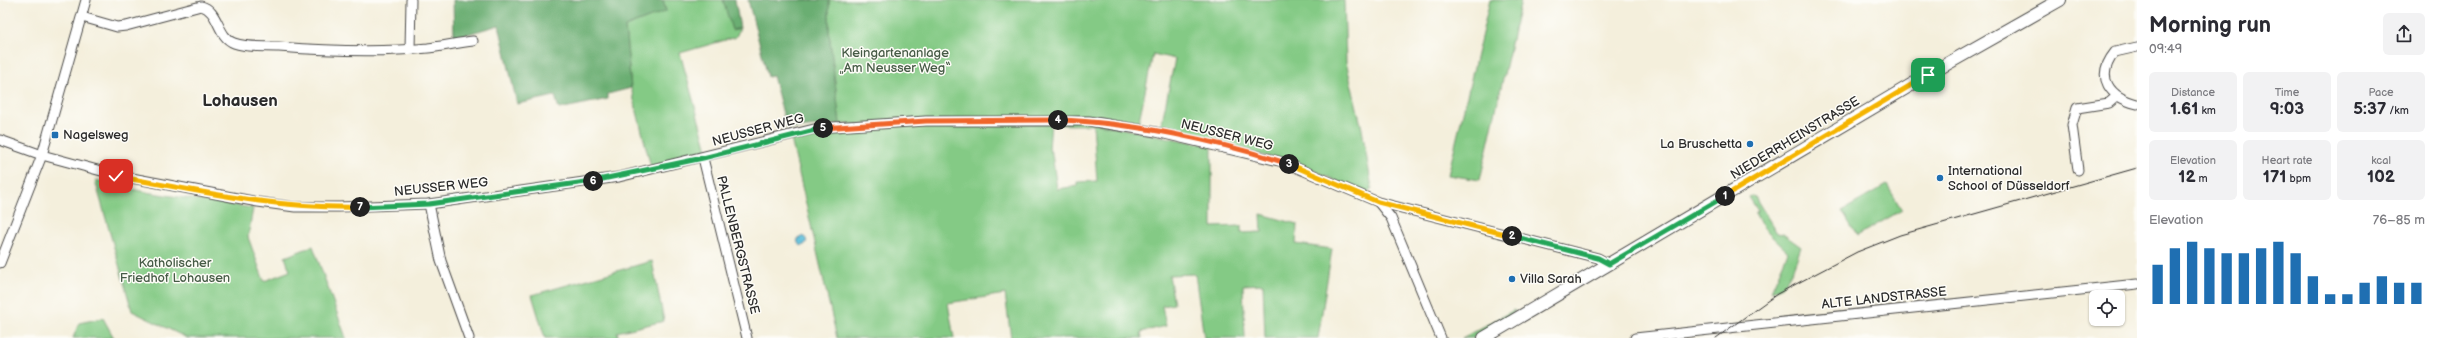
<!DOCTYPE html>
<html lang="en">
<head>
<meta charset="utf-8">
<style>
	body { margin:0; font-family:"Balsamiq Sans",sans-serif; background:#f2f2f3; color:#2b2b33; height:100vh; display:flex; flex-direction:column; font-size:15px; white-space:nowrap }
	* { box-sizing:border-box; margin:0 }
	p { font-size:13px; color:#7c7c81 }
	.icon { flex:none; width:22px; height:22px; fill:none; stroke:currentColor; stroke-width:2; stroke-linecap:round; stroke-linejoin:round }
	.map { position:relative; flex:1; overflow:hidden }
	.panel { display:flex; flex-direction:column; background:#fff; width:300px }
	.panel>* { flex:none }
	.fabs { position:absolute; left:2089px; top:290px; display:grid; gap:8px }
	.fabs a { display:grid; place-items:center; width:36px; height:36px; border-radius:6px; background:#fff; box-shadow:0 1px 3px #0004; font-size:20px }
	.pin { position:absolute; display:grid; place-items:center; width:34px; height:34px; color:#fff; margin:-17px; border-radius:8px; box-shadow:0 2px 6px #0006 }
	.km { position:absolute; width:20px; height:20px; margin:-10px; border-radius:50%; background:#222; color:#fff; font-size:11px; line-height:20px; text-align:center }
	.round { display:grid; place-items:center; flex:none; width:42px; height:42px; border-radius:6px; background:#f2f2f3 }
	.headline { display:flex; align-items:center; justify-content:space-between; height:68px; padding:0 12px }
	h1 { font-size:22px; font-weight:700; line-height:30px }
	.metrics { display:grid; grid-template-columns:repeat(3,1fr); gap:6px; height:68px; padding:4px 12px }
	.metrics div { display:grid; align-content:center; border-radius:6px; background:#f2f2f3; text-align:center }
	.metrics b { font-size:17px; font-weight:700 }
	.metrics small { font-size:11px; font-weight:400 }
	.metrics p { font-size:11px }
	.chart { height:112px; padding:8px 12px }
	.chart p { display:flex; justify-content:space-between }
	.chart svg { width:100%; height:72px; margin-top:4px; stroke:#1f6fb2; stroke-width:6 }
	main { display:flex; flex:1; min-height:0 }
	.map>svg:first-child { display:block }
</style>
</head>
<body>
<main>
<div class="map">
<svg width="2137" height="338" viewBox="0 0 2137 338">
	<rect width="100%" height="100%" fill="#fdfcf7"/>
	<filter id="ink" filterUnits="userSpaceOnUse"><feTurbulence type="fractalNoise" baseFrequency=".025" numOctaves="2"/><feDisplacementMap in="SourceGraphic" scale="8" xChannelSelector="R" yChannelSelector="G"/><feConvolveMatrix kernelMatrix="1 2 1 2 8 2 1 2 1" color-interpolation-filters="sRGB"/></filter>
	<filter id="wash" filterUnits="userSpaceOnUse"><feTurbulence type="fractalNoise" baseFrequency=".012" numOctaves="4" result="noise"/><feDisplacementMap in="SourceGraphic" scale="16" xChannelSelector="R" yChannelSelector="G"/><feGaussianBlur stdDeviation="0.9" result="paint"/><feColorMatrix in="noise" values="0 0 0 0 0 0 0 0 0 0 0 0 0 0 0 0 0 1.4 0 .05"/><feComposite in="paint" operator="in"/></filter>
	<g filter="url(#wash)">
		<rect width="100%" height="100%" fill="#f4efdc"/>
		<g fill="#84ca85" stroke="#587a58">
			<polygon points="663,0 724,0 732,30 740,28 736,37 680,53 708,153 651,167 631,88 625,27 666,11"/>
			<polygon points="829,0 1344,0 1346,62 1362,129 1372,189 1366,194 1299,164 1160,131 1175,59 1153,54 1138,125 840,124 829,32"/>
			<polygon points="1490,0 1521,0 1480,180 1448,175"/>
			<path d="M1051 123 1049 149 1052 154 1057 189 1077 186V182L1097 181 1093 123 1212 146V227L1241 226V233L1262 232 1261 214 1297 224 1296 244 1332 249 1318 338H1265L1263 284 1243 285 1245 338H1204L1195 274 1169 275 1174 304 1162 306 1166 326 1141 332 1142 338H1011L1005 294 948 303 954 338H837L791 139C874 116 966 124 1051 123Z"/>
			<polygon points="95,180 145,192 253,208 248,237 264,281 290,271 285,257 313,246 346,338 187,338 132,311"/>
			<polygon points="1887,185 1902,210 1857,236 1842,211"/>
			<path d="M1752 196 1755 197 1777 233 1783 234 1801 247C1795 262 1790 288 1771 291L1788 252 1764 229 1755 213 1758 211 1749 197Z"/>
			<polygon points="652,261 664,321 617,332 619,338 545,338 532,295"/>
			<polygon points="1514,310 1515,312 1474,338 1462,338"/>
			<polygon points="103,318 114,338 73,338 79,323"/>
		</g>
		<g fill="#6bae72" stroke="#4b6c4e">
			<polygon points="453,0 663,0 666,11 625,27 631,88 608,94 608,99 559,109 555,96 517,104 499,25 454,38"/>
			<polygon points="723,0 735,0 740,28 732,30"/>
			<polygon points="748,0 829,0 829,32 840,124 787,129 773,76 768,77"/>
		</g>
		<circle fill="#5cbeda" stroke="#447482" cx="802" cy="241" r="4.5"/>
	</g>
	<g filter="url(#ink)">
		<g fill="none" stroke-linecap="round" stroke-linejoin="round">
			<g stroke="#494846" stroke-width="11">
				<g id="minor">
					<path d="M82 17 117 27 126 26 201 6C219 10 217 37 234 43 247 48 265 46 279 47 329 51 378 53 428 48 443 46 458 43 473 41"/>
					<path d="M2137 47 2115 52C2094 78 2110 97 2137 104"/>
					<polyline points="410,49 411,0"/>
					<polyline points="0,140 42,155 116,175 258,202 295,207 339,207 429,204 619,177 818,128 926,121 1089,121 1156,132 1283,162 1378,202 1598,258 1609,264"/>
					<polyline points="703,158 747,338"/>
					<polyline points="2078,170 2072,125 2077,108 2109,103 2117,96"/>
					<polyline points="1379,203 1391,218 1441,338"/>
					<polyline points="429,204 441,261 469,338"/>
					<polyline points="0,263 42,155 86,0"/>
					<polyline points="1635,338 2137,284"/>
				</g>
			</g>
			<g stroke="#494846" stroke-width="14">
				<polyline id="secondary" points="1484,338 1938,69 2060,0"/>
			</g>
			<use href="#minor" stroke="#fff" stroke-width="9"/>
			<use href="#secondary" stroke="#fff" stroke-width="12"/>
			<polyline stroke="#2b2b2b" stroke-width="1" points="1716,338 1777,294 1857,252 1900,235 2137,168"/>
		</g>
	</g>
	<g fill="none" stroke-linecap="round" stroke-linejoin="round" filter="url(#ink)">
		<g stroke="#fff" stroke-width="8">
			<polyline id="split-1" points="1725,196 1928,75"/>
		</g>
		<g stroke="#fff" stroke-width="8">
			<polyline id="split-2" points="1512,236 1598,258 1609,264 1725,196"/>
		</g>
		<g stroke="#fff" stroke-width="8">
			<polyline id="split-3" points="1289,164 1378,202 1512,236"/>
		</g>
		<g stroke="#fff" stroke-width="8">
			<path id="split-4" d="M1058 120C1132 122 1218 141 1289 164"/>
		</g>
		<g stroke="#fff" stroke-width="8">
			<polyline id="split-5" points="823,128 926,121 1058,120"/>
		</g>
		<g stroke="#fff" stroke-width="8">
			<polyline id="split-6" points="593,181 703,158 823,128"/>
		</g>
		<g stroke="#fff" stroke-width="8">
			<polyline id="split-7" points="360,207 429,204 593,181"/>
		</g>
		<g stroke="#fff" stroke-width="8">
			<path id="split-8" d="M116 176C199 191 275 209 360 207"/>
		</g>
		<use href="#split-1" stroke="#f5b400" stroke-width="5"/>
		<use href="#split-2" stroke="#22a559" stroke-width="5"/>
		<use href="#split-3" stroke="#f5b400" stroke-width="5"/>
		<use href="#split-4" stroke="#f0652b" stroke-width="5"/>
		<use href="#split-5" stroke="#f0652b" stroke-width="5"/>
		<use href="#split-6" stroke="#22a559" stroke-width="5"/>
		<use href="#split-7" stroke="#22a559" stroke-width="5"/>
		<use href="#split-8" stroke="#f5b400" stroke-width="5"/>
	</g>
	<g fill="#1f6fb2" stroke="#fdfcf7" stroke-width="1.5">
		<rect x="51" y="131" width="8" height="8" rx="2"/>
		<circle cx="1750" cy="144" r="4"/>
		<circle cx="1940" cy="178" r="4"/>
		<circle cx="1512" cy="279" r="4"/>
	</g>
	<g text-anchor="middle" dominant-baseline="central" stroke-width="3" stroke-linejoin="round" paint-order="stroke">
		<g font-size="13" fill="#465b46" stroke="#fdfcf7">
			<text x="895" y="53">Kleingartenanlage<tspan x="895" dy="15">„Am Neusser Weg“</tspan></text>
			<text x="175" y="263">Katholischer<tspan x="175" dy="15">Friedhof Lohausen</tspan></text>
		</g>
		<g font-size="13" fill="#2b2b2b" stroke="#fdfcf7">
			<text transform="translate(758 130) rotate(-15)">NEUSSER WEG</text>
			<text transform="translate(1227 135) rotate(14)">NEUSSER WEG</text>
			<text transform="translate(1795 138) rotate(-31)">NIEDERRHEINSTRASSE</text>
			<text transform="translate(441 187) rotate(-6)">NEUSSER WEG</text>
			<text transform="translate(738 245) rotate(76)">PALLENBERGSTRASSE</text>
			<text transform="translate(1884 298) rotate(-6)">ALTE LANDSTRASSE</text>
		</g>
		<g font-size="13" fill="#2b2b2b" stroke="#fdfcf7" text-anchor="start">
			<text x="63" y="135">Nagelsweg</text>
			<text x="1742" y="144" text-anchor="end">La Bruschetta</text>
			<text x="1948" y="171">International<tspan x="1948" dy="15">School of Düsseldorf</tspan></text>
			<text x="1520" y="279">Villa Sarah</text>
		</g>
		<g font-size="17" font-weight="bold" fill="#2b2b2b" stroke="#fdfcf7">
			<text x="240" y="101">Lohausen</text>
		</g>
	</g>
</svg>
<div class="fabs">
<a><svg class="icon" aria-label="locate" viewBox="0 0 24 24"><circle cx="12" cy="12" r="6"/><path d="M12 2v4M12 18v4M2 12h4M18 12h4"/></svg></a>
</div>
<div class="pin" style="left:1928px;top:75px;background:#1e9e55"><svg class="icon" aria-label="arrive" viewBox="0 0 24 24"><path d="M6 21V4h12l-3 4 3 4H6"/></svg></div>
<div class="pin" style="left:116px;top:176px;background:#d93025"><svg class="icon" aria-label="check" viewBox="0 0 24 24"><path d="M5 12l5 5 9-10"/></svg></div>
<b class="km" style="left:1725px;top:196px">1</b>
<b class="km" style="left:1512px;top:236px">2</b>
<b class="km" style="left:1289px;top:164px">3</b>
<b class="km" style="left:1058px;top:120px">4</b>
<b class="km" style="left:823px;top:128px">5</b>
<b class="km" style="left:593px;top:181px">6</b>
<b class="km" style="left:360px;top:207px">7</b>
</div>
<section class="panel">
<div class="headline"><div><h1>Morning run</h1><p>09:49</p></div><a class="round"><svg class="icon" aria-label="share" viewBox="0 0 24 24"><path d="M12 15V3M7 8l5-5 5 5M5 13v7h14v-7"/></svg></a></div>
<div class="metrics">
<div><p>Distance</p><b>1.61<small> km</small></b></div>
<div><p>Time</p><b>9:03</b></div>
<div><p>Pace</p><b>5:37<small> /km</small></b></div>
</div>
<div class="metrics">
<div><p>Elevation</p><b>12<small> m</small></b></div>
<div><p>Heart rate</p><b>171<small> bpm</small></b></div>
<div><p>kcal</p><b>102</b></div>
</div>
<div class="chart"><p><span>Elevation</span>76–85 m</p>
<svg viewBox="0 0 160 44" preserveAspectRatio="none"><path d="M5 44V20M15 44V10M25 44V6M35 44V10M45 44V13M55 44V13M65 44V10M75 44V6M85 44V13M95 44V27M105 44V38M115 44V38M125 44V31M135 44V27M145 44V31M155 44V31"/></svg>
</div>
</section>
</main>
</body>
</html>
